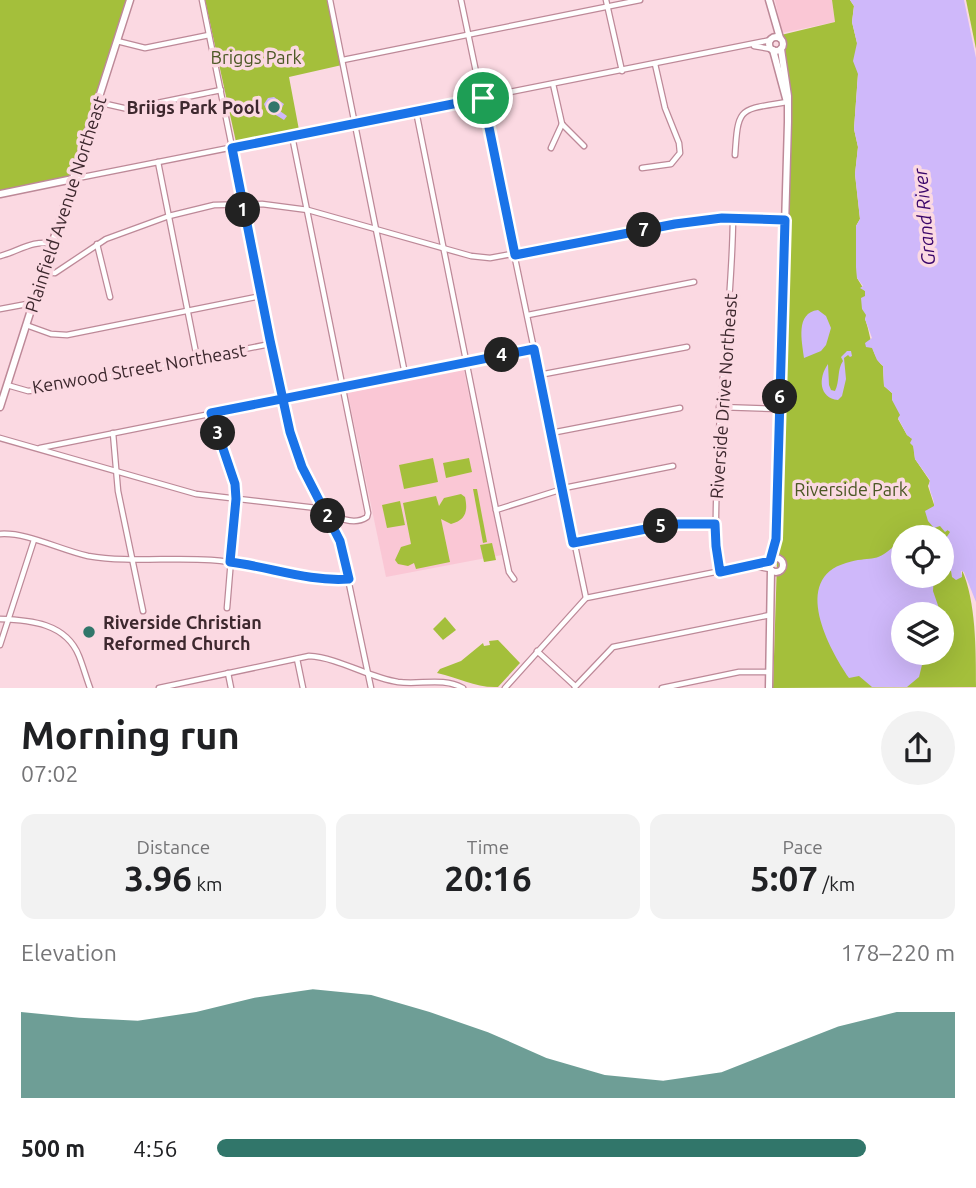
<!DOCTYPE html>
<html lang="en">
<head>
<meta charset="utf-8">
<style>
	body { margin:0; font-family:Ubuntu,sans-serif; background:#f2f2f2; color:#202124; height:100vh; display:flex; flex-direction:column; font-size:26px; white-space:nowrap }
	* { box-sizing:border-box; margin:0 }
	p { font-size:23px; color:#757577 }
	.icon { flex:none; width:38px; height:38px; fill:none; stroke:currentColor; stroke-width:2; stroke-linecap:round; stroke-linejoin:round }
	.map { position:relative; height:688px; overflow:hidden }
	.details { display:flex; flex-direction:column; background:#fff; flex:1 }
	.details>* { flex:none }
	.buttons { position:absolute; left:891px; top:525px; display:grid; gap:14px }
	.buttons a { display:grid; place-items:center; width:63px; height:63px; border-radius:50%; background:#fff; box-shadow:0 7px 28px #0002; font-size:35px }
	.pin { position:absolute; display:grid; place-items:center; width:60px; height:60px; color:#fff; margin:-30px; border:4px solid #fff; border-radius:50%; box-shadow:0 2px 7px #0007 }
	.km { position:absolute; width:35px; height:35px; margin:-18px; border-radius:50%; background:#222; color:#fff; font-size:19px; line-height:35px; text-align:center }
	.round { display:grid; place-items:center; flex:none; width:74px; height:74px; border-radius:37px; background:#f2f2f2 }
	.head { display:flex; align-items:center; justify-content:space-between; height:119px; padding:0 21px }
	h1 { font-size:38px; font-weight:700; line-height:52px }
	.metrics { display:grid; grid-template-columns:repeat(3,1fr); gap:10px; height:119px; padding:7px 21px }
	.metrics div { display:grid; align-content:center; border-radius:14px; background:#f2f2f2; text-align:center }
	.metrics b { font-size:35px; font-weight:700 }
	.metrics small { font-size:19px; font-weight:400 }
	.metrics p { font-size:19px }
	.chart { height:196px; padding:14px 21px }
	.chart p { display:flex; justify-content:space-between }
	.chart svg { width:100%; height:126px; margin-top:7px; fill:#31766a; opacity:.7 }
	ul { padding:0 21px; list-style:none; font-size:23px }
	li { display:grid; grid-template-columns:112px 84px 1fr; align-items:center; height:52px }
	li i { height:18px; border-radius:9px; background:#31766a }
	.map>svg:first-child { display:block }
</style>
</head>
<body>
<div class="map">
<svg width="976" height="688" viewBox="0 0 976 688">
	<rect width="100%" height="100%" fill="#fbd9e2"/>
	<g fill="#fac7d5">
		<polygon points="775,0 832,0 835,22 782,33"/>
		<polygon points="463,366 502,555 386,577 347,390"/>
	</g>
	<g fill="#a4bf3b" fill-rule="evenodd">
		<polygon points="0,0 128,0 69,178 0,191"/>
		<polygon points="205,0 327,0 342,65 289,77 299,130 236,142"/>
		<path d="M832 0H850L854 6 852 22 857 43 858 74 854 129 858 147 855 174 860 219 856 226 857 278 865 291 867 315 865 319C871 334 871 356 883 366L884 386 892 393 901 415 898 419 907 435 913 439 915 459 930 481 928 486 941 526 951 532 950 546 962 577V570C976 601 976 650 976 687L773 688 791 121 785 44 781 35 835 22ZM903 537H942V576H903ZM903 614H942V653H903Z"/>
		<polygon points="966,0 976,0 976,49"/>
		<polygon points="433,458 438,482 404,489 399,465"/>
		<polygon points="469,458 472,472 446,478 443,463"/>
		<polygon points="473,489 477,489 487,542 483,543"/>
		<path d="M461 494 465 497C468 511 466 520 451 524L441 519 450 562 416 569 414 563 408 566 398 564 395 560 401 547 411 544 403 503 436 496 439 506 444 498Z"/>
		<polygon points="400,501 405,525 387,528 382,505"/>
		<polygon points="492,543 496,560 484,562 480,545"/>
		<polygon points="445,617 456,630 443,640 433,629"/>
		<path d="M498 640 520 663 498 687C475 688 460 678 437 673L440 669 461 661 483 643 484 646 490 645 489 641Z"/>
	</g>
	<g fill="#cfb8fa">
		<path d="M850 0H964L976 58V602L964 572 961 571 962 577 956 580 952 577 951 571 942 568V561L950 546 946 538 950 532 948 530 945 532 940 526 934 528 928 521 925 511 934 506C935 498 927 490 930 480L915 459 913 446 910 443 912 439 907 435 898 418 900 415 892 400V393L884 386 883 366 877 360 872 348 866 347 865 343 872 338 865 319 866 315 862 309 861 298 865 296V291L860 288 863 286 857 278 856 267V226L860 219 855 174 858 147 854 129 858 74 853 61 857 43 852 22 854 6Z"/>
		<polygon points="274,97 284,104 280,111 287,116 284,120 266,109 264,104 268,98"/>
		<path d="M818 310 826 316 831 328 826 345 821 351 804 358C802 341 795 313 818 310Z"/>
		<path d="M847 351H851L852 356 850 357 848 355 844 358 846 379 842 396 838 400C819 398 818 378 828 364L829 385 831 390 835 391C840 381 837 369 843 361L841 357Z"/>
		<path d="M895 545H903V576H934L933 591 941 614H903V653H925L919 677 907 687H872L859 676 849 678C829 649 791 579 846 563 871 555 874 565 895 545Z"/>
	</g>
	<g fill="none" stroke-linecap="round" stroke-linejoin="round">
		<g stroke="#bd8998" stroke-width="7">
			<g id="minor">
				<polyline points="202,0 290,432 302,467 340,541 371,688"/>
				<polyline points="330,0 405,374"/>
				<polyline points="461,0 586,598 505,688"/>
				<polyline points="606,0 622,71"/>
				<polyline points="117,41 145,48 209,35"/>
				<polyline points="754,46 771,49"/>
				<polyline points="343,60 640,0"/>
				<polyline points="553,84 562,124"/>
				<polyline points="97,102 128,109 221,90"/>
				<polyline points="416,111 496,510 509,572 514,579"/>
				<polyline points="562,124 584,146"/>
				<polyline points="551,148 562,124"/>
				<path d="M735 155C738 106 739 110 787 102"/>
				<polyline points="158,162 197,358"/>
				<polyline points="642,168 671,164 680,153 679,143 665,108 655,64"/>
				<polyline points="73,179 771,40"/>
				<polyline points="97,244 110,297"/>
				<path d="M0 256C17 252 34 239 52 244"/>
				<polyline points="43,272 55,273 106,239 169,216 214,205 262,204 308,210 471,256 490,258 675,224 722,218 785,220"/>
				<polyline points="0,309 27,304 32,305"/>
				<polyline points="528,315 694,282"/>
				<polyline points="26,325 51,334 67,335 261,296"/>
				<polyline points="539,375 687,347"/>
				<polyline points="7,385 28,391 39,390 270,344"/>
				<polyline points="719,407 780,409"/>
				<path d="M211 413C221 441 234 469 236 499L227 608"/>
				<polyline points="113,433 118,491 143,611"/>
				<polyline points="551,433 680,408"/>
				<path d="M0 438 196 494 325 509C336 518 354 526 367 517L368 513 292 136"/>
				<polyline points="40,448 534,349"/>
				<polyline points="496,510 569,487 673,466"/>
				<path d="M0 534C27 532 60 550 88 556 129 563 170 557 211 560 258 563 301 581 349 579"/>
				<polyline points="574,543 672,524 715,524"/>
				<polyline points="752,566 770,569"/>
				<path d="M720 572C714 540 716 509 717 476 719 390 732 305 733 219"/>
				<polyline points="586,598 770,561"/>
				<path d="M0 619C30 620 66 623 79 656 83 666 86 677 90 688"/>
				<polyline points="0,645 34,540"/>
				<polyline points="537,651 575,686"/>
				<polyline points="297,659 303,688"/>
				<polyline points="228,673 231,688"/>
				<polyline points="575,687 613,647 770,615"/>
				<path d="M159 688 309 656C340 658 367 677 398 682 421 685 442 677 463 688"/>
				<polyline points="662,688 739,672 769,672"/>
			</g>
		</g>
		<g stroke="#bd8998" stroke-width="9">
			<g id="major">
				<polyline points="769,0 780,38"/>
				<circle cx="776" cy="44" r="7"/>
				<polyline points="773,50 787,102"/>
				<polyline points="0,194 73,179"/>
				<polyline points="0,407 130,0"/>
				<circle cx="776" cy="565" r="7"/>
				<polyline points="771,559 776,539 788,122 788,96 781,49"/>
				<polyline points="769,688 771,570"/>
			</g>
		</g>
		<use href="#minor" stroke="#fff" stroke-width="4.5"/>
		<use href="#major" stroke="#fff" stroke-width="6"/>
	</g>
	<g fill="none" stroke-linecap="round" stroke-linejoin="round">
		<g stroke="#fff" stroke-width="14">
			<path id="route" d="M483 98 232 148 270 340 290 432 302 467 340 541 349 579C308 582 271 567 230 562L236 499 235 484 211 413 534 349 573 543 672 524H715L716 546 720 572 770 561 776 539 785 220 722 218 675 224 515 255 483 98"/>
		</g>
		<use href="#route" stroke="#1a73e8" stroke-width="9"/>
	</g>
	<g fill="#31766a" stroke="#fbd9e2" stroke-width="2.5">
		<circle cx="274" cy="107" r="7"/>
		<circle cx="89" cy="632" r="7"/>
	</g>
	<g text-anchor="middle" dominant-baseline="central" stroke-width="7" stroke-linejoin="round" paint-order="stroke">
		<g font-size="18" fill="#4c5825" stroke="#fbd9e2">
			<text x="256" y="57">Briggs Park</text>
			<text x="851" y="489">Riverside Park</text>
		</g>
		<g font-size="18" font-weight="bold" fill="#3d282e" stroke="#fbd9e2" text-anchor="end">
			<text x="260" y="107">Briigs Park Pool</text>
			<text x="103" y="622" text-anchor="start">Riverside Christian<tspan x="103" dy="21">Reformed Church</tspan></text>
		</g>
		<g font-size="18" fill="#3d282e" stroke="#fbd9e2">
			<text transform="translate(65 204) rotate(-72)">Plainfield Avenue Northeast</text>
			<text transform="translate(139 368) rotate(-10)">Kenwood Street Northeast</text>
			<text transform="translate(723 396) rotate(-86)">Riverside Drive Northeast</text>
		</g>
		<g font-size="19" font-style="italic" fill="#3b066a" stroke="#fbd9e2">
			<text transform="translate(924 217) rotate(-95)">Grand River</text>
		</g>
	</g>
</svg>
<div class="buttons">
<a><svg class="icon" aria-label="locate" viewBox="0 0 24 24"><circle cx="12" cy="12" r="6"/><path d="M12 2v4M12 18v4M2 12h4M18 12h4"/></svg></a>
<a><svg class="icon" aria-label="layers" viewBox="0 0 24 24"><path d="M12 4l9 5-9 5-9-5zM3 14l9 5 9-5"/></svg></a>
</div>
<div class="pin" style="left:483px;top:98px;background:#1e9e55"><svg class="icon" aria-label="arrive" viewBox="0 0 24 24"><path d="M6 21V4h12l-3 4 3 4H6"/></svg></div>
<b class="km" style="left:243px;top:210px">1</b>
<b class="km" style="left:328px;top:516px">2</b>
<b class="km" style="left:218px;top:433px">3</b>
<b class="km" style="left:502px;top:355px">4</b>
<b class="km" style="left:661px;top:526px">5</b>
<b class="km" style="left:780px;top:397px">6</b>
<b class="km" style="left:644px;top:230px">7</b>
</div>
<section class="details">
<div class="head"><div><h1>Morning run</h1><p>07:02</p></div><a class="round"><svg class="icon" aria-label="share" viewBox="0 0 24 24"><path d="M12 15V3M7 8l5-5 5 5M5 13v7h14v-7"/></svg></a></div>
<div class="metrics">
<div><p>Distance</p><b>3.96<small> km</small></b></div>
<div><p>Time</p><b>20:16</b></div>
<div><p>Pace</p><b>5:07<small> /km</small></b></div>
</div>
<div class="chart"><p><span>Elevation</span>178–220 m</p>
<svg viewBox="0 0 160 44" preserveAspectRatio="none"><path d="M0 44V14L10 16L20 17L30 14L40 9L50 6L60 8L70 14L80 21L90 30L100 36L110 38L120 35L130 27L140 19L150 14L160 14V44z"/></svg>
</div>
<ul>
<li><b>500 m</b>4:56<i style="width:88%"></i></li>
</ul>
</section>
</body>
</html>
